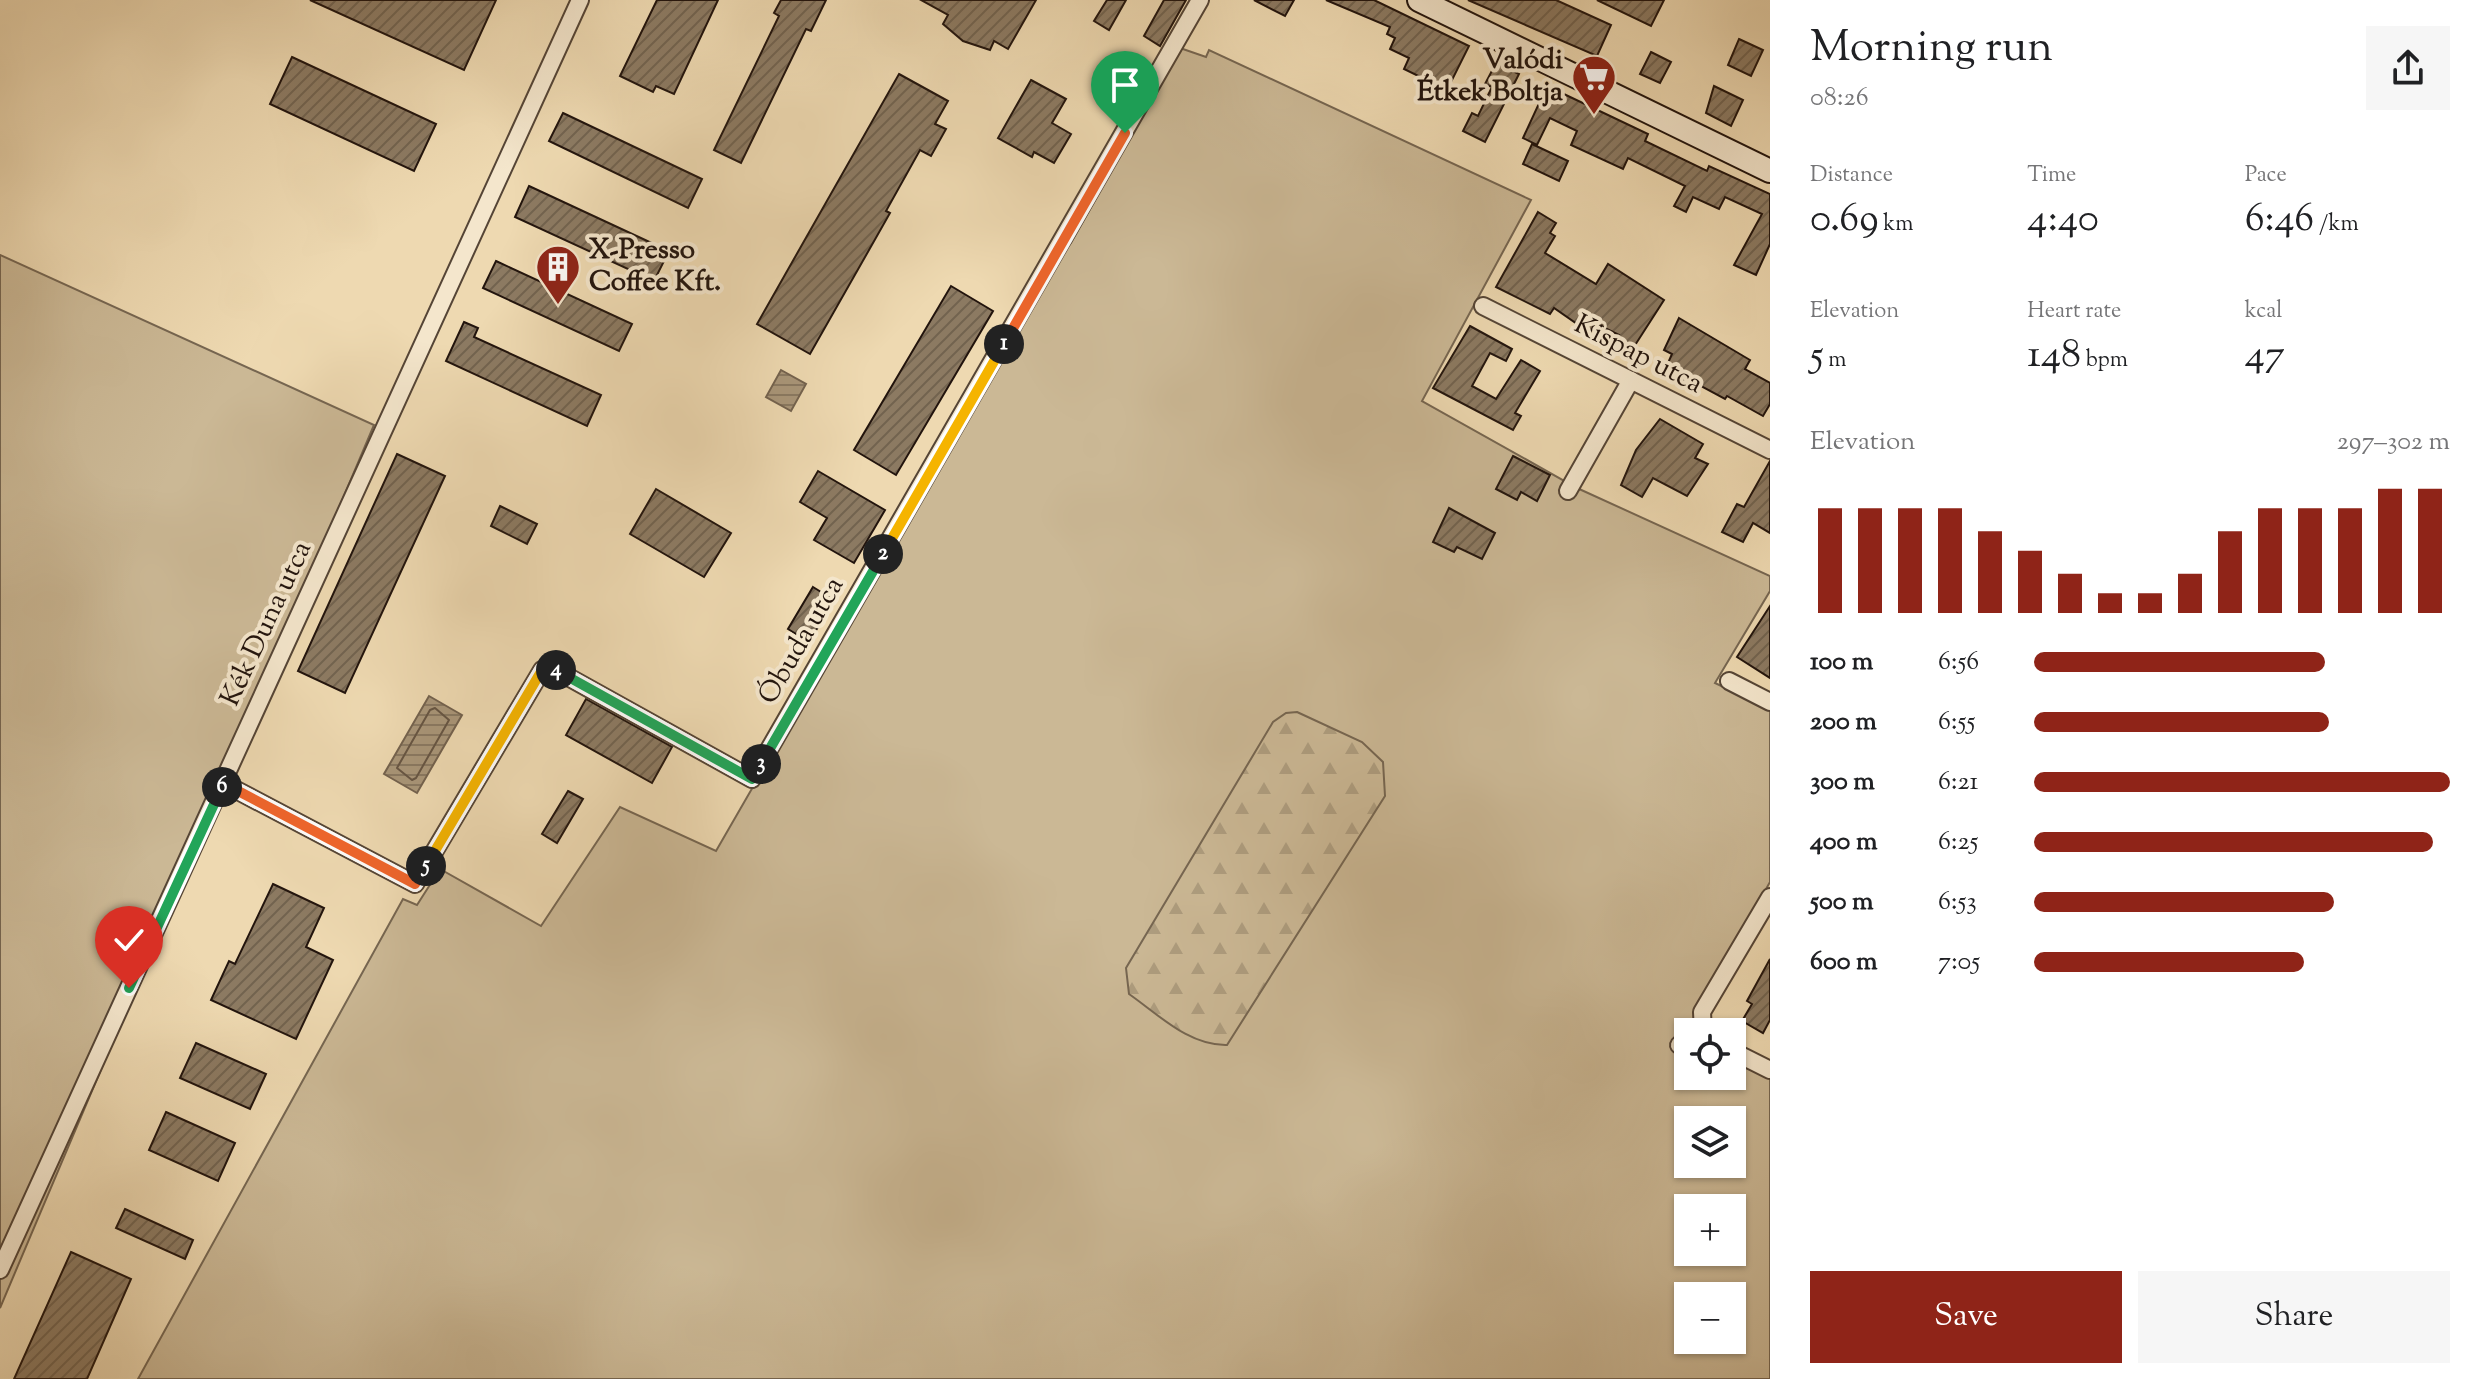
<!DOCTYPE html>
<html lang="en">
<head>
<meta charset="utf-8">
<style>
	body { margin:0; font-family:"Sorts Mill Goudy",serif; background:#f6f6f6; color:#202124; height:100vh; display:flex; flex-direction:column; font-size:30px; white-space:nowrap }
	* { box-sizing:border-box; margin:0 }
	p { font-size:26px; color:#757577 }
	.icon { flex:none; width:44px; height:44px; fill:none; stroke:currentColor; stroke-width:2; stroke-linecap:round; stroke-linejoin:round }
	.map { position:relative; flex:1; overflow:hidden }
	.sheet { display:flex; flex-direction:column; background:#fff; width:720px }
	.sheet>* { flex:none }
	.tools { position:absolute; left:1674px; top:1018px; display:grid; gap:16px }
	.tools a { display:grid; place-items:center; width:72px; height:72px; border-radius:0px; background:#fff; box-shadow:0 2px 6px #0004; font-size:40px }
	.pin { position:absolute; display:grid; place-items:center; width:68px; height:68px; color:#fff; margin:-82px -34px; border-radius:50% 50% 50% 0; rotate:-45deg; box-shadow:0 0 8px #0007 }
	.pin .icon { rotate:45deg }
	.km { position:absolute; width:40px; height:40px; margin:-20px; border-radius:50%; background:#222; color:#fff; font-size:22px; line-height:40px; text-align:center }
	.round { display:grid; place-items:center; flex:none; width:84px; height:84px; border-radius:0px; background:#f6f6f6 }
	.summary { display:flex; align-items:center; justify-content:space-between; height:136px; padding:0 40px }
	h1 { font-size:44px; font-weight:600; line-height:60px }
	.stats { display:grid; grid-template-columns:repeat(3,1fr); gap:12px; height:136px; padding:8px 40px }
	.stats div { display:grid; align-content:center }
	.stats b { font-size:40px; font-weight:600 }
	.stats small { font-size:22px; font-weight:400 }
	.stats p { font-size:22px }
	.chart { height:224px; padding:16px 40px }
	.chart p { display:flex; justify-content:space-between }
	.chart svg { width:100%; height:144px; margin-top:8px; stroke:#8f2418; stroke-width:6 }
	.cta { display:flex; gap:16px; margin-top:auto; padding:16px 40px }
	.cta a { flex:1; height:92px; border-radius:0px; background:#8f2418; color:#fff; font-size:32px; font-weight:600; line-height:92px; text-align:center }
	.cta a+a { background:#f6f6f6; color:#202124 }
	ul { padding:0 40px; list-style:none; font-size:26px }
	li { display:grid; grid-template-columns:128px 96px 1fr; align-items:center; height:60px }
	li i { height:20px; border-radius:10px; background:#8f2418 }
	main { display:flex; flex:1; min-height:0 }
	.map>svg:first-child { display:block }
</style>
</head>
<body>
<main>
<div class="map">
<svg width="1770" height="1379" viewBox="0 0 1770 1379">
	<defs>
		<pattern id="forest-firs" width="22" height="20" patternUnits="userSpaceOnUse" patternTransform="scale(2)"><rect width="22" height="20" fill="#cbb895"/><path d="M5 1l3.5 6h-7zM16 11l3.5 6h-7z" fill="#ae9d7f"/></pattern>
		<pattern id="water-rules" width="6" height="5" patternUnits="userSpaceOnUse" patternTransform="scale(2)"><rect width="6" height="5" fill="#a99679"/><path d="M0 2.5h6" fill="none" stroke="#897962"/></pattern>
		<pattern id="building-hatch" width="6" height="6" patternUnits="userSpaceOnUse" patternTransform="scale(2)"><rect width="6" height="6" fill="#8c7a62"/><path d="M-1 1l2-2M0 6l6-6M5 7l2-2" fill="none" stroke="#72634f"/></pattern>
	</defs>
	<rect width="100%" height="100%" fill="#eed9b1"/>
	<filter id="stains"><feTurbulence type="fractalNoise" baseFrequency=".0025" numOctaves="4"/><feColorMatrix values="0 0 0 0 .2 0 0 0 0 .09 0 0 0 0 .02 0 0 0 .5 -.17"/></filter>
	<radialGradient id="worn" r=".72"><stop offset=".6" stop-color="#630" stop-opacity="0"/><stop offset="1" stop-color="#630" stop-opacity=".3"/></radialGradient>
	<g fill="#cbb895" stroke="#766651" stroke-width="2" fill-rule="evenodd">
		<path d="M1180 48 1206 57 1209 50 1531 200 1422 401 1577 488 1770 576V591L1715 683 1770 709V882L1694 1017 1696 1032H1688V1076H1732V1057L1770 1078V1379H138L403 899 417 905 440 869 541 926 620 807 716 851 1054 264 1071 243ZM1688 1120H1732V1164H1688ZM1688 1208H1732V1252H1688ZM1688 1296H1732V1340H1688Z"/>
		<polygon points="0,255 374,425 0,1308"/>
	</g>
	<path fill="url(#forest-firs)" stroke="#766651" stroke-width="2" d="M1297 712 1362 742 1383 762 1385 796 1227 1045C1189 1046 1159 1015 1129 994L1126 968 1273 722 1286 713Z"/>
	<g fill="url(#water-rules)" stroke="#73624e" stroke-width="2">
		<polygon points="781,370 806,384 791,411 766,397"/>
		<polygon points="429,696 462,715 417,793 384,774"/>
	</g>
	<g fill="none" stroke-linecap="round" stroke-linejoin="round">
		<polygon stroke="#665543" stroke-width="2" points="435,708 449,720 416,778 412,780 397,768 430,710"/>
	</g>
	<g fill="url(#building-hatch)" stroke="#22140d" stroke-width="2">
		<polygon points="310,0 496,0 464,70"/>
		<polygon points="657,0 718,0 674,94 656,86 653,92 620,76"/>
		<polygon points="781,0 826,0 811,31 806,29 741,163 714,150 779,16 774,13"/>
		<polygon points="921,0 1036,0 1008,49 994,41 990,50 963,41 943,24 948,15"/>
		<polygon points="1107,0 1126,0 1109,30 1094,21"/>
		<polygon points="1164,0 1186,0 1160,46 1144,36"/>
		<polygon points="1254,0 1294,0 1285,16"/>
		<polygon points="1326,0 1374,0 1469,46 1447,90 1404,69 1409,58 1390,49 1395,38 1387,34 1390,27"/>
		<polygon points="1468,0 1556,0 1611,25 1597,56"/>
		<polygon points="1597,0 1664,0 1651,26"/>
		<polygon points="1739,39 1763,50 1751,76 1728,65"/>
		<polygon points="1651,52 1671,62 1660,83 1640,74"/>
		<polygon points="292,57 436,124 414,171 270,104"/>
		<polygon points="1496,63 1519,74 1485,142 1463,131 1472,113 1478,116 1492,87 1485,84"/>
		<polygon points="899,74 948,101 935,124 946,129 931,156 920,150 886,211 890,213 810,354 757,324"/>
		<polygon points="1031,80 1066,99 1052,123 1071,134 1054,163 1034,152 1032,157 998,138"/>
		<polygon points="1547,86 1648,134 1645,141 1707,171 1709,166 1770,194 1770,244 1756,275 1734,265 1762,214 1725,197 1719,209 1693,197 1686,212 1674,206 1685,186 1628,158 1623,169 1571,145 1577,131 1550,118 1537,145 1523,138"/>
		<polygon points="1714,86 1743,100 1731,126 1706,113"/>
		<polygon points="563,113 702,179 688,208 549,141"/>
		<polygon points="1532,144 1568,161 1559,181 1523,164"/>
		<polygon points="529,186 669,251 654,281 515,217"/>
		<polygon points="1538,212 1556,223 1550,233 1555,236 1545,253 1596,284 1608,264 1664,300 1630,353 1614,343 1619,335 1595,323 1590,333 1554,308 1550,314 1496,287"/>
		<polygon points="496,261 632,324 619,351 483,288"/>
		<polygon points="951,286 993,311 896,475 854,450"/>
		<polygon points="1679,318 1750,360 1745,369 1770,383 1770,404 1763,416 1727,396 1725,399 1690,380 1688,384 1664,372 1672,354 1664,350"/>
		<polygon points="464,322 478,328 474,337 601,395 587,426 446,361"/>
		<polygon points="1470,326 1512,349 1506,361 1490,353 1472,386 1496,399 1521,360 1540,371 1515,413 1521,416 1513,430 1433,388"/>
		<polygon points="1660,419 1703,444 1695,458 1708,464 1687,496 1653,478 1642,497 1621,485 1636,450"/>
		<polygon points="397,454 445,476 345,693 298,671"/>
		<polygon points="1513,456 1550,475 1537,501 1521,492 1517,500 1496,489"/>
		<polygon points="1770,461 1770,533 1753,523 1743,542 1722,532 1737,504 1744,507"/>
		<polygon points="818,471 885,510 854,563 814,540 827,518 800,502"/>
		<polygon points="656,489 731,533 704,577 630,534"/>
		<polygon points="500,506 537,524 527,544 491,526"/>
		<polygon points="1449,508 1495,533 1482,559 1457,547 1454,552 1433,542"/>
		<polygon points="813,587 834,600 809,642 788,629"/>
		<polygon points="1770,606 1770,678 1737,657"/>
		<polygon points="586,699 672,747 652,783 566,735"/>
		<polygon points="568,791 583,799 557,843 542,834"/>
		<polygon points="273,884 324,908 306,947 333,960 296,1039 211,1000 229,961 235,964"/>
		<polygon points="1770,959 1770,1020 1763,1033 1742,1021 1752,1004 1747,1001"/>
		<polygon points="196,1043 266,1074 250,1109 180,1078"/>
		<polygon points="166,1112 235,1143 218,1181 149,1150"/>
		<polygon points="125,1209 193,1240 185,1259 116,1228"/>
		<polygon points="71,1252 131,1279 87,1379 14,1379"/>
	</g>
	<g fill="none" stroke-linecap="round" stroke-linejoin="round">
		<g stroke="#554536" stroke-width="20">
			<g id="street">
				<polyline points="1483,306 1770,450"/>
				<polyline points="1568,491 1631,380"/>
				<polyline points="1729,681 1770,702"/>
				<polyline points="223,783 415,884 542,670 552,668 752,779 1200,0"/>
				<polyline points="1703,1032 1702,1012 1770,897"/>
				<polyline points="1679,1045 1688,1039"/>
				<polyline points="1732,1051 1770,1070"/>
				<polyline points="0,1270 580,0"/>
			</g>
		</g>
		<g stroke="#22140d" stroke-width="26">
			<polyline id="secondary" points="1419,0 1770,171"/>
		</g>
		<use href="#street" stroke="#f4e6cc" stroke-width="16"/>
		<use href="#secondary" stroke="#f4e6cc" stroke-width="22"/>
	</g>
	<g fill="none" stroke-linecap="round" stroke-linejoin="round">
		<g stroke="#fff" stroke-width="16">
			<polyline id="split-1" points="1004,344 1125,133"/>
		</g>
		<g stroke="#fff" stroke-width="16">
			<polyline id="split-2" points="883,554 1004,344"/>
		</g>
		<g stroke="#fff" stroke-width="16">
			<polyline id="split-3" points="761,764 883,554"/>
		</g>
		<g stroke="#fff" stroke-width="16">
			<polyline id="split-4" points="556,670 752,779 761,764"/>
		</g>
		<g stroke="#fff" stroke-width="16">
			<polyline id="split-5" points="426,866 542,670 556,670"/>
		</g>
		<g stroke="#fff" stroke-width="16">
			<polyline id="split-6" points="222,787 223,783 415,884 426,866"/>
		</g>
		<g stroke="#fff" stroke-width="16">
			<polyline id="split-7" points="129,988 222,787"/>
		</g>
		<use href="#split-1" stroke="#f0652b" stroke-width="10"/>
		<use href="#split-2" stroke="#f5b400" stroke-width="10"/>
		<use href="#split-3" stroke="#22a559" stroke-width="10"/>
		<use href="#split-4" stroke="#22a559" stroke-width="10"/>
		<use href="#split-5" stroke="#f5b400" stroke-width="10"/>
		<use href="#split-6" stroke="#f0652b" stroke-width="10"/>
		<use href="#split-7" stroke="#22a559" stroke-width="10"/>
	</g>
	<defs>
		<g id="supermarket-pin" transform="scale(2.3)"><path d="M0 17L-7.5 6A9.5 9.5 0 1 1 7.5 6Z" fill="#8f2418" stroke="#f4e6cc"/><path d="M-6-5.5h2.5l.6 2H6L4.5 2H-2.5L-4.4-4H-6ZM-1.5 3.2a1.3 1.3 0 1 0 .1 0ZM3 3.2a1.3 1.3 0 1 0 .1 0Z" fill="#fff"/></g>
		<g id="building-pin" transform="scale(2.3)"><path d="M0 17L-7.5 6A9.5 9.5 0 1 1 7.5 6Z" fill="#8f2418" stroke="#f4e6cc"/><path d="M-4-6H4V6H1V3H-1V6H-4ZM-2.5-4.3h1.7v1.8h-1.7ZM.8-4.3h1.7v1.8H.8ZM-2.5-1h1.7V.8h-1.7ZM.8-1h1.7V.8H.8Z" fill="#fff"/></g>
	</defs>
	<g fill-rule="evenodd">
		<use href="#supermarket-pin" x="1594" y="77"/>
		<use href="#building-pin" x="558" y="267"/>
	</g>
	<g text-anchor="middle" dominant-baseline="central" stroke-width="8" stroke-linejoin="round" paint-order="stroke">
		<g font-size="28" font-weight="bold" fill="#22140d" stroke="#f4e6cc" text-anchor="end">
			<text x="1563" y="61">Valódi<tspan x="1563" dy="32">Étkek Boltja</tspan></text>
			<text x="589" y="251" text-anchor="start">X-Presso<tspan x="589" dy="32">Coffee Kft.</tspan></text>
		</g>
		<g font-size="28" fill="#22140d" stroke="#f4e6cc">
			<text transform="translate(1638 355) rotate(27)">Kispap utca</text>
			<text transform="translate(267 624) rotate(-65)">Kék Duna utca</text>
			<text transform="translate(802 641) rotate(-60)">Óbuda utca</text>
		</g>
	</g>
	<rect width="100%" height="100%" filter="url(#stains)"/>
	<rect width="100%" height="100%" fill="url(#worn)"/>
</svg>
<div class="tools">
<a><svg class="icon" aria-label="locate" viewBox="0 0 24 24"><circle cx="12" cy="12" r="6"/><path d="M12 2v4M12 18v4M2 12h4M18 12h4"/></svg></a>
<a><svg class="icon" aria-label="layers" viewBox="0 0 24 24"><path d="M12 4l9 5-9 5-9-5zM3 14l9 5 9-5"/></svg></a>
<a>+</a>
<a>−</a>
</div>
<div class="pin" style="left:1125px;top:133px;background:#1e9e55"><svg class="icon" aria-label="arrive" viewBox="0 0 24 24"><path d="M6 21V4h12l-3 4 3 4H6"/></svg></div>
<div class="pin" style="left:129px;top:988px;background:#d93025"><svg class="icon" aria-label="check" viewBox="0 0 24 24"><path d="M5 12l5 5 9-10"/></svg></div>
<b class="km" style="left:1004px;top:344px">1</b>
<b class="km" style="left:883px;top:554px">2</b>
<b class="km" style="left:761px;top:764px">3</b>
<b class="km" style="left:556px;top:670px">4</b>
<b class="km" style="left:426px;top:866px">5</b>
<b class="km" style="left:222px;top:787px">6</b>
</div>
<section class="sheet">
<div class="summary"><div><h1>Morning run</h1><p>08:26</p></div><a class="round"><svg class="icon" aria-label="share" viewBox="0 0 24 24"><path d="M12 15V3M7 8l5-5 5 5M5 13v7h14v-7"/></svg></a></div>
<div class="stats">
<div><p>Distance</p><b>0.69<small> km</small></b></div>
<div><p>Time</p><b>4:40</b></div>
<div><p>Pace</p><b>6:46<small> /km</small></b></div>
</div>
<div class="stats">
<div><p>Elevation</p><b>5<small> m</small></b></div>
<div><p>Heart rate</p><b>148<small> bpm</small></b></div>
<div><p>kcal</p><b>47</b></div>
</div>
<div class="chart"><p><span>Elevation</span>297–302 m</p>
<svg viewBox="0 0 160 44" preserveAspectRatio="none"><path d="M5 44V12M15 44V12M25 44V12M35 44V12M45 44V19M55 44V25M65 44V32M75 44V38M85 44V38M95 44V32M105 44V19M115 44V12M125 44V12M135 44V12M145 44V6M155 44V6"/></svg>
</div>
<ul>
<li><b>100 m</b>6:56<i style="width:70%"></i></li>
<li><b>200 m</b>6:55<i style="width:71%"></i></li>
<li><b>300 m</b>6:21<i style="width:100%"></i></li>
<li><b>400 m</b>6:25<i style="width:96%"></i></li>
<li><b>500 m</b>6:53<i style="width:72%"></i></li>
<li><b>600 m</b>7:05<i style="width:65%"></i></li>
</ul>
<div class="cta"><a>Save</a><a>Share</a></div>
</section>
</main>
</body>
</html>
